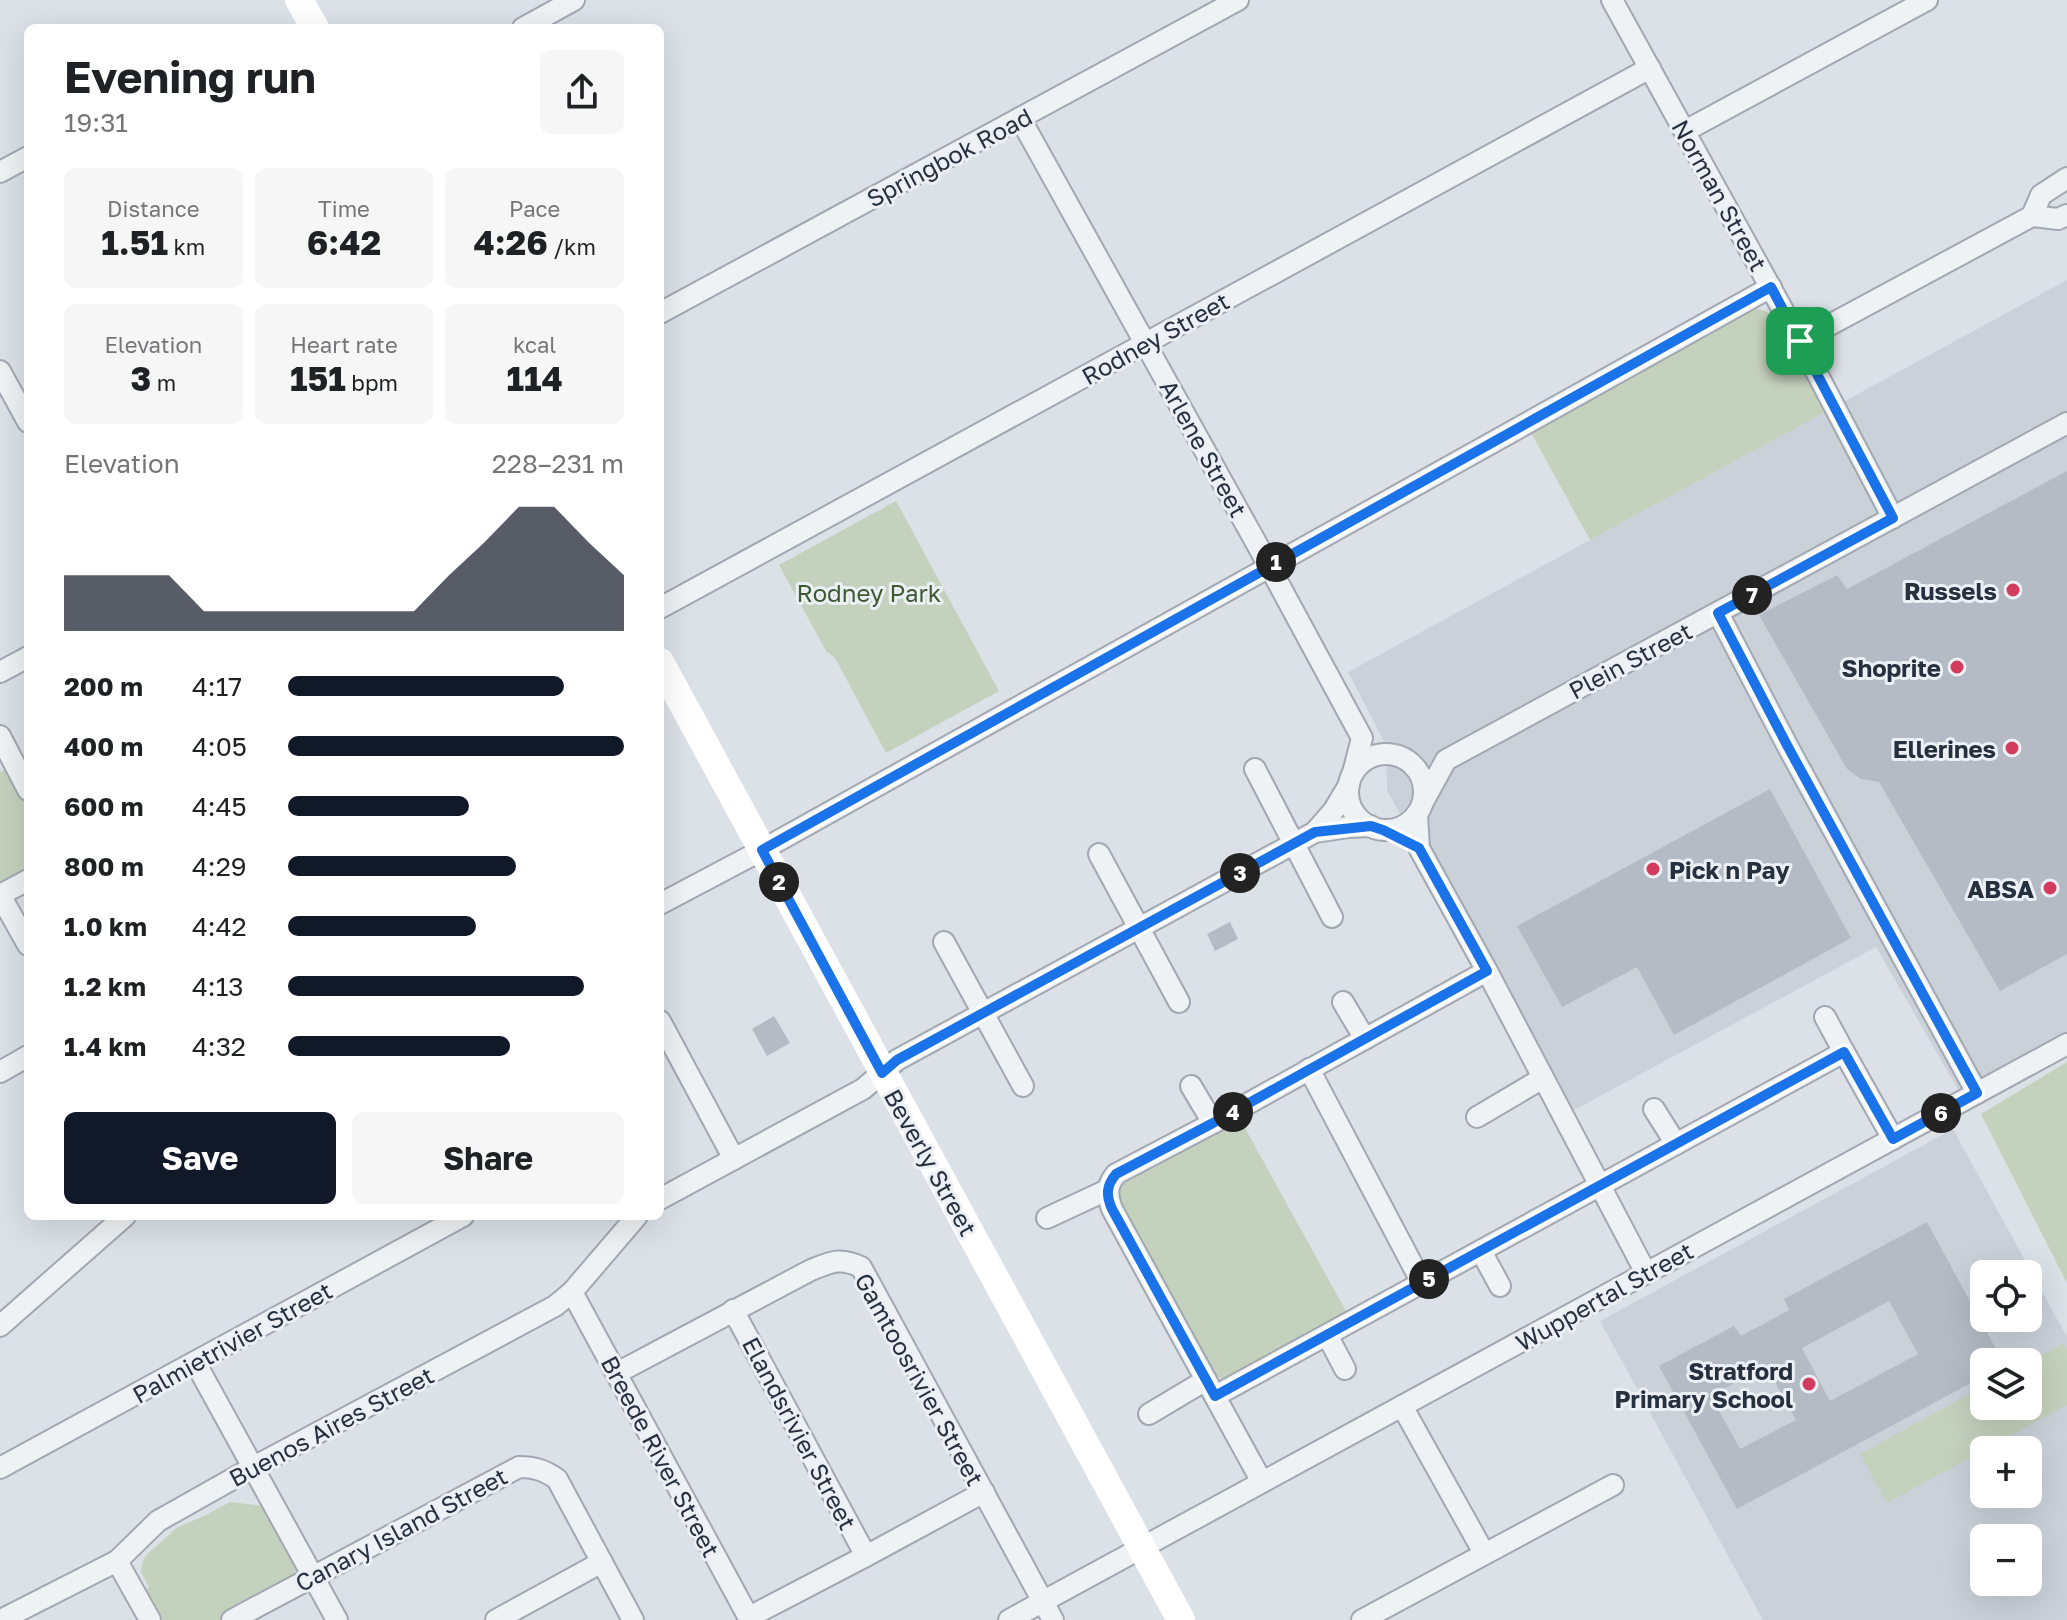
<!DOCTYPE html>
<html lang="en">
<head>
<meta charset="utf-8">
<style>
	body { margin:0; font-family:"Golos Text",sans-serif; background:#f6f6f6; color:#202124; height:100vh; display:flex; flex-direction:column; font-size:30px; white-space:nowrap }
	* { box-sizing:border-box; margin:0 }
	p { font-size:26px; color:#757577 }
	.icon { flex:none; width:44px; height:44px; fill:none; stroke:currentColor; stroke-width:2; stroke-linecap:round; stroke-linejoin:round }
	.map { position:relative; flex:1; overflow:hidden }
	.panel { position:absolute; left:24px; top:24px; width:640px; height:1196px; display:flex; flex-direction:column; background:#fff; border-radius:12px; box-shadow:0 8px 32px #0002 }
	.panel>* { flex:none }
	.controls { position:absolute; left:1970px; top:1260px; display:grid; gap:16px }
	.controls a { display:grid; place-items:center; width:72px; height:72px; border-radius:12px; background:#fff; box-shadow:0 8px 32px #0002; font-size:40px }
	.pin { position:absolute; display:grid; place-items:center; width:68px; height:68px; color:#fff; margin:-34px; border-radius:16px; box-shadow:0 4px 12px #0006 }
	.km { position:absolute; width:40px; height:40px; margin:-20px; border-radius:50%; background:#222; color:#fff; font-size:22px; line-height:40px; text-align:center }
	.round { display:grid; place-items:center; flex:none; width:84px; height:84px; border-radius:12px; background:#f6f6f6 }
	.overview { display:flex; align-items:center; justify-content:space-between; height:136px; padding:0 40px }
	h1 { font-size:44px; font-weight:700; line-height:60px }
	.figures { display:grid; grid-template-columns:repeat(3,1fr); gap:12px; height:136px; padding:8px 40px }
	.figures div { display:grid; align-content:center; border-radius:12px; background:#f6f6f6; text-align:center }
	.figures b { font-size:34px; font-weight:700 }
	.figures small { font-size:22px; font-weight:400 }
	.figures p { font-size:22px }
	.chart { height:224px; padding:16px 40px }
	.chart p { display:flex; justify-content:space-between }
	.chart svg { width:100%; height:144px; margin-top:8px; fill:#111827; opacity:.7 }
	.primary-button { display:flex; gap:16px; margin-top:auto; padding:16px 40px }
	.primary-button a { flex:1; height:92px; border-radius:12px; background:#111827; color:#fff; font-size:32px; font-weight:700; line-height:92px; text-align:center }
	.primary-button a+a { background:#f6f6f6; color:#202124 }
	ul { padding:0 40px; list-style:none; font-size:26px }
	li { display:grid; grid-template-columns:128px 96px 1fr; align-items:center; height:60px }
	li i { height:20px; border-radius:10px; background:#111827 }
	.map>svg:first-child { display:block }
</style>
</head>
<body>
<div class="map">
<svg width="2067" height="1620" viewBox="0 0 2067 1620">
	<rect width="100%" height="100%" fill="#dce1e7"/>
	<g fill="#cad1d9" fill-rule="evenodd">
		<polygon points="2067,280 2067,1044 1964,1100 1876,947 1563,1116 1387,790 1386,745 1348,672"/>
		<path d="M1953 1129 2067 1337V1620H1763L1600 1321ZM1984 1274H2028V1318H1984ZM1984 1362H2028V1406H1984ZM1984 1450H2028V1494H1984ZM1984 1538H2028V1582H1984Z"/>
	</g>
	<g fill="#c4d1bd">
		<polygon points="1754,307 1772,314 1827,411 1590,540 1529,429"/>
		<polygon points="896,501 999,691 886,753 835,658 826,651 779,565"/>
		<polygon points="7,768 28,807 28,871 0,886 0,772"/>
		<polygon points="2067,1062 2067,1283 1981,1114"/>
		<path d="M1240 1119 1347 1313 1228 1378C1222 1379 1217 1378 1213 1373L1118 1200C1117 1192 1118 1187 1125 1182Z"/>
		<polygon points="2064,1343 2067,1349 2067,1405 1887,1503 1860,1454 1984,1386 1984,1406 2028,1406 2028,1362"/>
		<polygon points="230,1502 265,1506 297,1567 294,1577 291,1581 221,1620 162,1620 146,1590 149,1587 141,1572 143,1561 146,1555 178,1527 204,1516"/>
	</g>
	<g fill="#b4bbc4" fill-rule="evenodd">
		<polygon points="2067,471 2067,954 2000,991 1879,782 1861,779 1847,769 1759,615 1837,575 1847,589"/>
		<polygon points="1770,789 1851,938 1674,1035 1637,967 1562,1007 1517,926"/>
		<polygon points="1230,922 1238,939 1215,951 1207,934"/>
		<polygon points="774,1016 790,1043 767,1056 752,1029"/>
		<path d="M1927 1222 2003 1362H1984V1376L1737 1509 1659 1366 1734 1326 1741 1336 1789 1310 1784 1299ZM1889 1301 1918 1354 1830 1401 1802 1348ZM1766 1366 1796 1420 1740 1449 1711 1396Z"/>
	</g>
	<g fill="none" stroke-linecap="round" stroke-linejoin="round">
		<g stroke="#a2a8b1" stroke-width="24">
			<g id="street">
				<polyline points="1612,0 1800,341 1893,518"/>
				<polyline points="523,28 574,0"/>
				<polyline points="1020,118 1269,566 1362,738 1353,773"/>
				<polyline points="1685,131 1927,0"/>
				<polyline points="0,172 28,157"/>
				<polyline points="2032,216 2058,219 2067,215"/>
				<polyline points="660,313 1238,0"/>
				<polyline points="1800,341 2032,216 2041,195 2067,178"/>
				<polyline points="0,371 28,422"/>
				<polyline points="660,608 1650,68"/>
				<polyline points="1718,613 1788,747 1977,1093"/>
				<polyline points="0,672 28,657"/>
				<polyline points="0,736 28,790"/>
				<circle cx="1386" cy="792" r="38"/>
				<polyline points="1255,769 1332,917"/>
				<polyline points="1423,802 1446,760 2067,423"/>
				<polyline points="1417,814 1419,848 1487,971 1646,1273"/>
				<polyline points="1315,832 1334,810 1349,785"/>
				<polyline points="1099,854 1179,1002"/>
				<polyline points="0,895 28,945"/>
				<polyline points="0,895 28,880"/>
				<polyline points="660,904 762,850 1771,287"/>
				<polyline points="944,942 1023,1086"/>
				<polyline points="1343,1002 1365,1039"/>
				<polyline points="1825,1017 1844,1052"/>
				<polyline points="660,1021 734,1159"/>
				<polyline points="1309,1069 1422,1283"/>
				<polyline points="0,1072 28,1056"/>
				<polyline points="1191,1086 1213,1123"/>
				<polyline points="1654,1109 1676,1144"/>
				<polyline points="1477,1117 1543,1078"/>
				<polyline points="660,1199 863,1089 897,1060 1315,832 1349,827 1371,826"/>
				<polyline points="1047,1218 1107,1190"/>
				<polyline points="1481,1251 1500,1286"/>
				<polyline points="572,1292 750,1620"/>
				<polyline points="733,1310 866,1556"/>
				<polyline points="0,1326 125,1216"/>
				<polyline points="1327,1335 1345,1369"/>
				<polyline points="195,1362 337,1620"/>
				<path d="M617 1373 811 1270C831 1262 840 1257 861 1267L1053 1620"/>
				<polyline points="1215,1396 1844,1052 1893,1139"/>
				<polyline points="1402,1406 1484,1553"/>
				<polyline points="1149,1414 1206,1380"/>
				<polyline points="0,1468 463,1216"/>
				<path d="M1262 1482 1112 1209C1107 1195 1106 1186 1116 1174L1213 1123 1487 971"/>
				<polyline points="117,1561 150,1620"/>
				<polyline points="749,1617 866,1556 984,1492"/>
				<polyline points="1,1620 117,1561 158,1521 252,1468 555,1306 572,1292 637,1216"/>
				<path d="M232 1620 519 1467C534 1467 544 1470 557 1479L633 1620"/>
				<polyline points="496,1620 602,1562"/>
				<polyline points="1009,1620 2067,1044"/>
				<polyline points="1362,1620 1613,1485"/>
			</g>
		</g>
		<use href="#street" stroke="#eff2f5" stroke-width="20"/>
		<g stroke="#fff" stroke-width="28">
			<polyline points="299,0 315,28"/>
			<polyline points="660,662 1181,1620"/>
		</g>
	</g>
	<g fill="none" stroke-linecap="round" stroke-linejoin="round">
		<g stroke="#fff" stroke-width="16">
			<path id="route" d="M1771 287 1893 518 1718 613 1788 747 1977 1093 1893 1139 1844 1052 1215 1396 1112 1209C1106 1195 1106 1186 1116 1174L1213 1123 1487 971 1419 848 1383 830 1371 826 1315 832 897 1060 882 1073 762 850Z"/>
		</g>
		<use href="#route" stroke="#1a73e8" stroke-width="10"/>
	</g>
	<g fill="#d23c5e" stroke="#ecf0f5" stroke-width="3">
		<circle cx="2013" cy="590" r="8"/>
		<circle cx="1957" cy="667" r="8"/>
		<circle cx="2012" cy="748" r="8"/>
		<circle cx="1653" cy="869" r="8"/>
		<circle cx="2050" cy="888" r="8"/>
		<circle cx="1809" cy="1384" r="8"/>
	</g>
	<g text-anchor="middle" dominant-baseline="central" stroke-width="6" stroke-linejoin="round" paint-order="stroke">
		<g font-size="24" fill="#26303e" stroke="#ecf0f5">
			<text transform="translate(949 157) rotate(-28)">Springbok Road</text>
			<text transform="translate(1720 195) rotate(61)">Norman Street</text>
			<text transform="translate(1155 338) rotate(-29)">Rodney Street</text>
			<text transform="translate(1204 448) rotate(61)">Arlene Street</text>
			<text transform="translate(1630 660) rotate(-28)">Plein Street</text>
			<text transform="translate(931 1162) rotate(61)">Beverly Street</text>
			<text transform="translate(1604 1296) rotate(-29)">Wuppertal Street</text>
			<text transform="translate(232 1342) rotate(-29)">Palmietrivier Street</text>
			<text transform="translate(920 1379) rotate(61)">Gamtoosrivier Street</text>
			<text transform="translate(331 1426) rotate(-28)">Buenos Aires Street</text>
			<text transform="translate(800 1433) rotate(62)">Elandsrivier Street</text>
			<text transform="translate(661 1456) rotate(62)">Breede River Street</text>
			<text transform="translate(401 1529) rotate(-28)">Canary Island Street</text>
		</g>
		<g font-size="24" font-weight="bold" fill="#26303e" stroke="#ecf0f5" text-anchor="end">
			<text x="1997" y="590">Russels</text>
			<text x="1941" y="667">Shoprite</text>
			<text x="1996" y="748">Ellerines</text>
			<text x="1669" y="869" text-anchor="start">Pick n Pay</text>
			<text x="2034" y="888">ABSA</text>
			<text x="1793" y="1370">Stratford<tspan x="1793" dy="28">Primary School</tspan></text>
		</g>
		<g font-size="24" fill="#3d5a33" stroke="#ecf0f5">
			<text x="869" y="592">Rodney Park</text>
		</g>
	</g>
</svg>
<div class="controls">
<a><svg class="icon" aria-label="locate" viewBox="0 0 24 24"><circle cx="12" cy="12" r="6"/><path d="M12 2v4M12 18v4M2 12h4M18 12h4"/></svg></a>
<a><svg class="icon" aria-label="layers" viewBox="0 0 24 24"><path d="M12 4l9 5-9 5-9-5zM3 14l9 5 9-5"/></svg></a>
<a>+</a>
<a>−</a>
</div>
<div class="pin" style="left:1800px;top:341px;background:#1e9e55"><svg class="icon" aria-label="arrive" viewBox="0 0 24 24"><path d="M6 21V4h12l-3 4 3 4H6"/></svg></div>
<b class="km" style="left:1276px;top:562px">1</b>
<b class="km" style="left:779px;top:882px">2</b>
<b class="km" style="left:1240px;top:873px">3</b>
<b class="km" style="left:1233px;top:1112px">4</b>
<b class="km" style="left:1429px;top:1279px">5</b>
<b class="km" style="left:1941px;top:1113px">6</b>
<b class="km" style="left:1752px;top:595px">7</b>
<section class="panel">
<div class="overview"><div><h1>Evening run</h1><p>19:31</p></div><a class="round"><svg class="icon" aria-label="share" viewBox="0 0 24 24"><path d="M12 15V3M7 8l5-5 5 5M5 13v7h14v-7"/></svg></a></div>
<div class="figures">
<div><p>Distance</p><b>1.51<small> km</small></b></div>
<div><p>Time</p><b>6:42</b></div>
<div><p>Pace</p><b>4:26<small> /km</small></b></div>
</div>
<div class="figures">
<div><p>Elevation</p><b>3<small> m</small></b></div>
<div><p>Heart rate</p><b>151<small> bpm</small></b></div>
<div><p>kcal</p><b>114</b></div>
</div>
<div class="chart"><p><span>Elevation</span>228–231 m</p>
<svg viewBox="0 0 160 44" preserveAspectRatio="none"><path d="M0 44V27L10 27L20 27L30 27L40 38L50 38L60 38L70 38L80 38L90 38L100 38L110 27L120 17L130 6L140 6L150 17L160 27V44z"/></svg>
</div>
<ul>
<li><b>200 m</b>4:17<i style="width:82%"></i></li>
<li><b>400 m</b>4:05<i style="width:100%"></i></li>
<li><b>600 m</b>4:45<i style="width:54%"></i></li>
<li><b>800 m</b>4:29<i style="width:68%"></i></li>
<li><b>1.0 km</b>4:42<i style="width:56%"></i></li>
<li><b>1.2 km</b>4:13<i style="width:88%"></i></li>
<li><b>1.4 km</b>4:32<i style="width:66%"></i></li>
</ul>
<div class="primary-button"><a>Save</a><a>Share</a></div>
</section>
</div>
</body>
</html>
